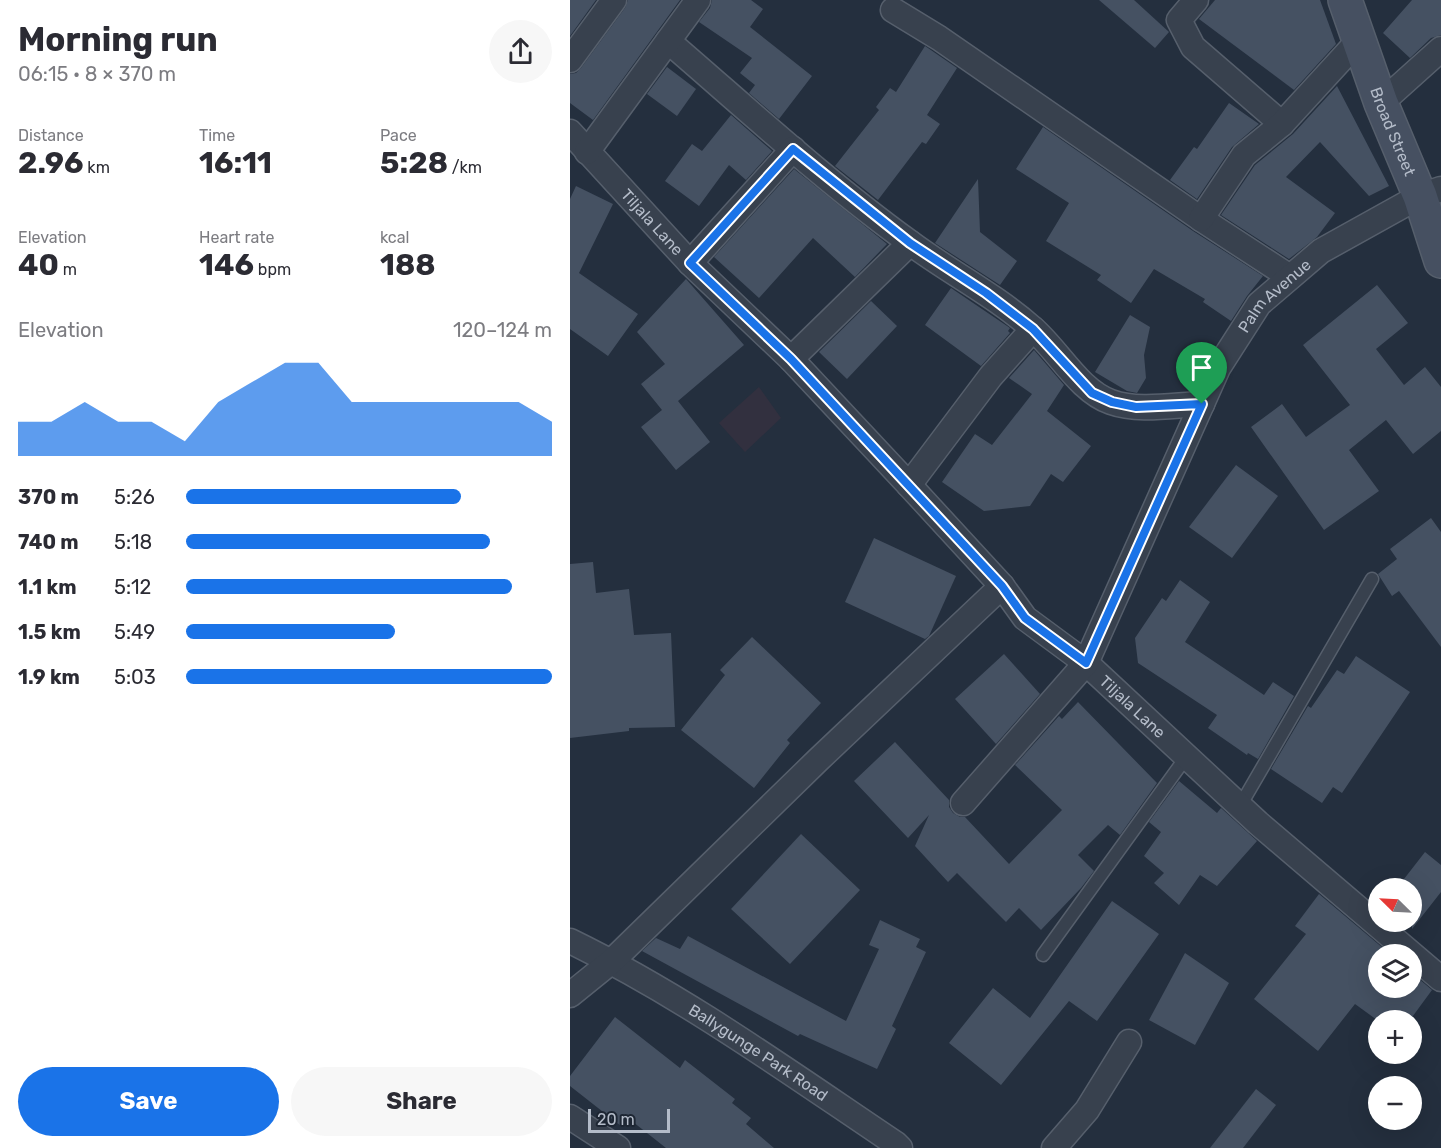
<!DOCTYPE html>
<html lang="en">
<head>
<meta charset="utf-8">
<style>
	body { margin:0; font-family:Rubik,sans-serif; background:#f7f7f7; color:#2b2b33; height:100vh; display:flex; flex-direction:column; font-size:22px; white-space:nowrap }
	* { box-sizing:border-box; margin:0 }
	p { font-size:20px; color:#7c7c81 }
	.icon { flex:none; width:33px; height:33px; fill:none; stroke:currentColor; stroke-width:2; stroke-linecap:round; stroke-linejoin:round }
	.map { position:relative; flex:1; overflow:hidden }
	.details { display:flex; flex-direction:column; background:#fff; width:570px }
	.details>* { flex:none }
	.needle { width:39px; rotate:294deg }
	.tools { position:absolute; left:798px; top:878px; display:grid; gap:12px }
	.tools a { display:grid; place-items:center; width:54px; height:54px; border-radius:50%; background:#fff; box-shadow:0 6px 24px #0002; font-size:30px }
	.scale { position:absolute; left:18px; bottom:15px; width:82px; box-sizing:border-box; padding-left:6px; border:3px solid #b4bcc9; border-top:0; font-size:16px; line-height:21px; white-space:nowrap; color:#b4bcc9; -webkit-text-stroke:4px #1d2633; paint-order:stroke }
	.pin { position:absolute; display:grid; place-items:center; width:51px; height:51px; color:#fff; margin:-62px -26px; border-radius:50% 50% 50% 0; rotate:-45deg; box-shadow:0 0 6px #0007 }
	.pin .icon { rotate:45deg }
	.round { display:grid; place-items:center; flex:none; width:63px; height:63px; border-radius:32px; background:#f7f7f7 }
	.overview { display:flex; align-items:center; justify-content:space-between; height:102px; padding:0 18px }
	h1 { font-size:33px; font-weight:700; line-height:45px }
	.figures { display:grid; grid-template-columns:repeat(3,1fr); gap:9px; height:102px; padding:6px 18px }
	.figures div { display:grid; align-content:center }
	.figures b { font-size:30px; font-weight:700 }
	.figures small { font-size:16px; font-weight:400 }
	.figures p { font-size:16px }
	.chart { height:168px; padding:12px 18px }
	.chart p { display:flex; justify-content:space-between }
	.chart svg { width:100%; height:108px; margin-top:6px; fill:#1a73e8; opacity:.7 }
	.action { display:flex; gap:12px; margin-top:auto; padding:12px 18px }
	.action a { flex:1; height:69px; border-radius:36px; background:#1a73e8; color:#fff; font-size:24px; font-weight:700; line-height:69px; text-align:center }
	.action a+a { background:#f7f7f7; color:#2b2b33 }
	ul { padding:0 18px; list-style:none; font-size:20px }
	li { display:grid; grid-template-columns:96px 72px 1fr; align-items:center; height:45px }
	li i { height:15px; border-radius:8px; background:#1a73e8 }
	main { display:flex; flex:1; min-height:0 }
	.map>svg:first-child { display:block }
</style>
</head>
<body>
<main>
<section class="details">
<div class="overview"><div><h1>Morning run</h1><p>06:15 · 8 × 370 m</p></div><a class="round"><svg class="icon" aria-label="share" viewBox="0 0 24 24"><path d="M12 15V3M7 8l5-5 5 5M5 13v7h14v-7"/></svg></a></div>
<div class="figures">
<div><p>Distance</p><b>2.96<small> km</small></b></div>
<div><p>Time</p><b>16:11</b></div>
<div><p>Pace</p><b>5:28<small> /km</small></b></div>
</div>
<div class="figures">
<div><p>Elevation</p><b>40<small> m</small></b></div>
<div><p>Heart rate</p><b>146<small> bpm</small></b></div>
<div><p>kcal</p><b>188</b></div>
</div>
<div class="chart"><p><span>Elevation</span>120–124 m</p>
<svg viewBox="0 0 160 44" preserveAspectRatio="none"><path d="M0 44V30L10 30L20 22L30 30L40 30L50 38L60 22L70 14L80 6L90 6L100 22L110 22L120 22L130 22L140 22L150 22L160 30V44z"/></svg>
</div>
<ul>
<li><b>370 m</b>5:26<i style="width:75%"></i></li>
<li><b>740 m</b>5:18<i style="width:83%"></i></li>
<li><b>1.1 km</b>5:12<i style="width:89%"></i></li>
<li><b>1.5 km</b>5:49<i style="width:57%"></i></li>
<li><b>1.9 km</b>5:03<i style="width:100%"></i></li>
</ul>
<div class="action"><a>Save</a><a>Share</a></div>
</section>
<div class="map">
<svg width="871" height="1148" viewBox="0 0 871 1148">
	<rect width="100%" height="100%" fill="#242f3e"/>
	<polygon fill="#32303f" points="189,387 211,418 175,452 149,423"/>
	<g fill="#455162">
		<polygon points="0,0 26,0 0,36"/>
		<polygon points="58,0 110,0 23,120 0,103 0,74 6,73 11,68 55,8"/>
		<polygon points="142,0 181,0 193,9 180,27 242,76 209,119 179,93 185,85 170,73 182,58 129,22 140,8"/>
		<polygon points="529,0 564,0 599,32 585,48"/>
		<polygon points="645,0 750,0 766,44 724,90 629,19"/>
		<polygon points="842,0 871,0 871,35 861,38 840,58 813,33"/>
		<polygon points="355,46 387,68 357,115 370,124 356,144 352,142 308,200 265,166 309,110 306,107 320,88 326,92"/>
		<polygon points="97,67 126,89 107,116 77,94"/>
		<polygon points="767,86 819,186 799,196 750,142 716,177 765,213 747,237 719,259 651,215 685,165 723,134"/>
		<polygon points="659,103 689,124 662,147 627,199 600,180 624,147 627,149"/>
		<polygon points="161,115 202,151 176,180 159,165 129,206 95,181 122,144 132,151"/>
		<polygon points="473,127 623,231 693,276 677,296 661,321 633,302 635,299 584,269 561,303 527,280 531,275 476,241 499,203 446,169"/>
		<polygon points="224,169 317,244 285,277 243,238 189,298 144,257"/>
		<polygon points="408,179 410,232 447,261 430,285 365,243"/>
		<polygon points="6,186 43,204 9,273 68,314 38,356 0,329 0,199"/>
		<polygon points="116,279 174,345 108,401 140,442 106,470 71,427 92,410 71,384 95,364 67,332"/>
		<polygon points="807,285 838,323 806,349 834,385 855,367 871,387 871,431 843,454 816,420 779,450 809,491 754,530 681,427 712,404 736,437 780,405 733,345"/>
		<polygon points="381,288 440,328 438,331 440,333 411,366 355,325"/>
		<polygon points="301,301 327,326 277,379 249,352"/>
		<polygon points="560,315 580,327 574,355 576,378 567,393 557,391 525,372"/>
		<polygon points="464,350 494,385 477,411 521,446 493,482 481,474 460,506 414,511 372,482 405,434 422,445 462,394 439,378"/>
		<polygon points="666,465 708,496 662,558 619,527"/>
		<polygon points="861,518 871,532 871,647 829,591 822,596 808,574 827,559 820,549"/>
		<polygon points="304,538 386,576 359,636 355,639 275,602"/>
		<polygon points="23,562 26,593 59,589 64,635 101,633 105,727 59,728 59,731 0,738 0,564"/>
		<polygon points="610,580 640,602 615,642 694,695 703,682 724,696 688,759 678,753 677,755 638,728 647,715 568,663 565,638 592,598 596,601"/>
		<polygon points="182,637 251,703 217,740 220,743 184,788 111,730 155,675 150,670"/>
		<polygon points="434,654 470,694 426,744 385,699"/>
		<polygon points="786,656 840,692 772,793 763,787 752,803 701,769 738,706 741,708 767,670 774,674"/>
		<polygon points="508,702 587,783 550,835 538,825 508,855 524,871 511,888 471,930 449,908 436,922 387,873 378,882 345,846 359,815 338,838 284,781 325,742 379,800 379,807 383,813 390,817 395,817 439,864 492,810 445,765 489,716 492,719"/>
		<polygon points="609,781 647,813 651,808 687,841 647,886 630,875 609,905 584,883 594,873 574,856 591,832 579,822"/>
		<polygon points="231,834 290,890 220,964 161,909"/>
		<polygon points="855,852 871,865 871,892 842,929 842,888 827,888"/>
		<polygon points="749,894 820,954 808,954 808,987 842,987 842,973 862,990 840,1020 807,1020 785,1004 748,1051 684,999 736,934 725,926"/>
		<polygon points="542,901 589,934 527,1021 499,1001 431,1085 379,1043 423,988 460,1018"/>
		<polygon points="310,920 350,939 346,947 356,952 322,1026 326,1029 307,1069 230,1034 228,1036 72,951 86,938 110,949 118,936 276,1021 309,949 299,945"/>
		<polygon points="615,953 659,983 625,1045 579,1020"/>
		<polygon points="45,1017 110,1068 115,1060 165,1099 162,1103 181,1118 176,1124 204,1148 96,1148 58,1118 51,1126 0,1086 0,1076"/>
		<polygon points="686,1089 706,1105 673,1148 640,1148"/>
	</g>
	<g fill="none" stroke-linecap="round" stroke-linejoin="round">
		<g stroke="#565f6c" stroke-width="15">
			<g id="lane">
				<polyline points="670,806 802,579"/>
				<polyline points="473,955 617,756"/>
			</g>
		</g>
		<g stroke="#565f6c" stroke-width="27">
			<g id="street">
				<polyline points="626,0 609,20 623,47 712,124"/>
				<polyline points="323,10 369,38 631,219 720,277"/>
				<path d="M98 41C177 109 255 181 339 242 379 272 425 295 462 328 488 350 509 391 541 402 569 412 603 405 632 404"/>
				<polyline points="0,60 44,0"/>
				<polyline points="811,103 871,49"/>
				<path id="s1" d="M0 132 120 263 221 359 339 485 432 586 455 618 516 663 688 823 871 979"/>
				<polyline points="17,152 128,0"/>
				<polyline points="631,219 674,155 712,124 789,40"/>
				<polyline points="120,263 223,149"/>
				<polyline points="221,359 340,243"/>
				<polyline points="339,485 421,376 463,329"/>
				<path id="s2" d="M393 803 516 663 648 368 689 304 751 251 850 196 871 189"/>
				<path id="s3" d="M0 941C115 997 220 1073 326 1144L330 1148"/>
				<polyline points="0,995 42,961 248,760 432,586"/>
				<polyline points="0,1117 48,1148"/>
				<polyline points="484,1148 517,1110 559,1042"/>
			</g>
		</g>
		<g stroke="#565f6c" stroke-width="36">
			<g id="secondary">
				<path id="s4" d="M775 0 811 103 850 196 871 261"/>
			</g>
		</g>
		<use href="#lane" stroke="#38414e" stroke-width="12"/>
		<use href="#street" stroke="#38414e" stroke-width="24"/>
		<use href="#secondary" stroke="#465061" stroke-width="33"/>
	</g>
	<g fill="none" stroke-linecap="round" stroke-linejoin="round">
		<g stroke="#fff" stroke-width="12">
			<polygon id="route" points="223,149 340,243 416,293 463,329 522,393 542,402 566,407 632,404 516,663 455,618 432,586 221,359 120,263"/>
		</g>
		<use href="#route" stroke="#1a73e8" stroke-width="8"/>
	</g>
	<g text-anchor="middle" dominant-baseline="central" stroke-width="6" stroke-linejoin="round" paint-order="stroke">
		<g font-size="16" fill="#b4bcc9" stroke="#1d2633">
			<text stroke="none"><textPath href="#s4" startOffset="140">Broad Street</textPath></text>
			<text stroke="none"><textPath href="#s1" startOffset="122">Tiljala Lane</textPath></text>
			<text stroke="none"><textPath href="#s2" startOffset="602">Palm Avenue</textPath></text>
			<text stroke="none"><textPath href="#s1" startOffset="806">Tiljala Lane</textPath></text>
			<text stroke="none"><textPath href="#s3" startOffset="219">Ballygunge Park Road</textPath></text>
		</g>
	</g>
</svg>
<div class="tools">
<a><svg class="needle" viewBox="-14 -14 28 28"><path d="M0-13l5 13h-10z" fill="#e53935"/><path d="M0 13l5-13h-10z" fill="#7c7c81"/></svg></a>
<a><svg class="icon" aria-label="layers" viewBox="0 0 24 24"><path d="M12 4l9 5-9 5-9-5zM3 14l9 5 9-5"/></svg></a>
<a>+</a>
<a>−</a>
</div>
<div class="scale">20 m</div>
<div class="pin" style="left:632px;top:404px;background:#1e9e55"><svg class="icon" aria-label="arrive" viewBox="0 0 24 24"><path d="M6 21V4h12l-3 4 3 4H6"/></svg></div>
</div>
</main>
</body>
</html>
